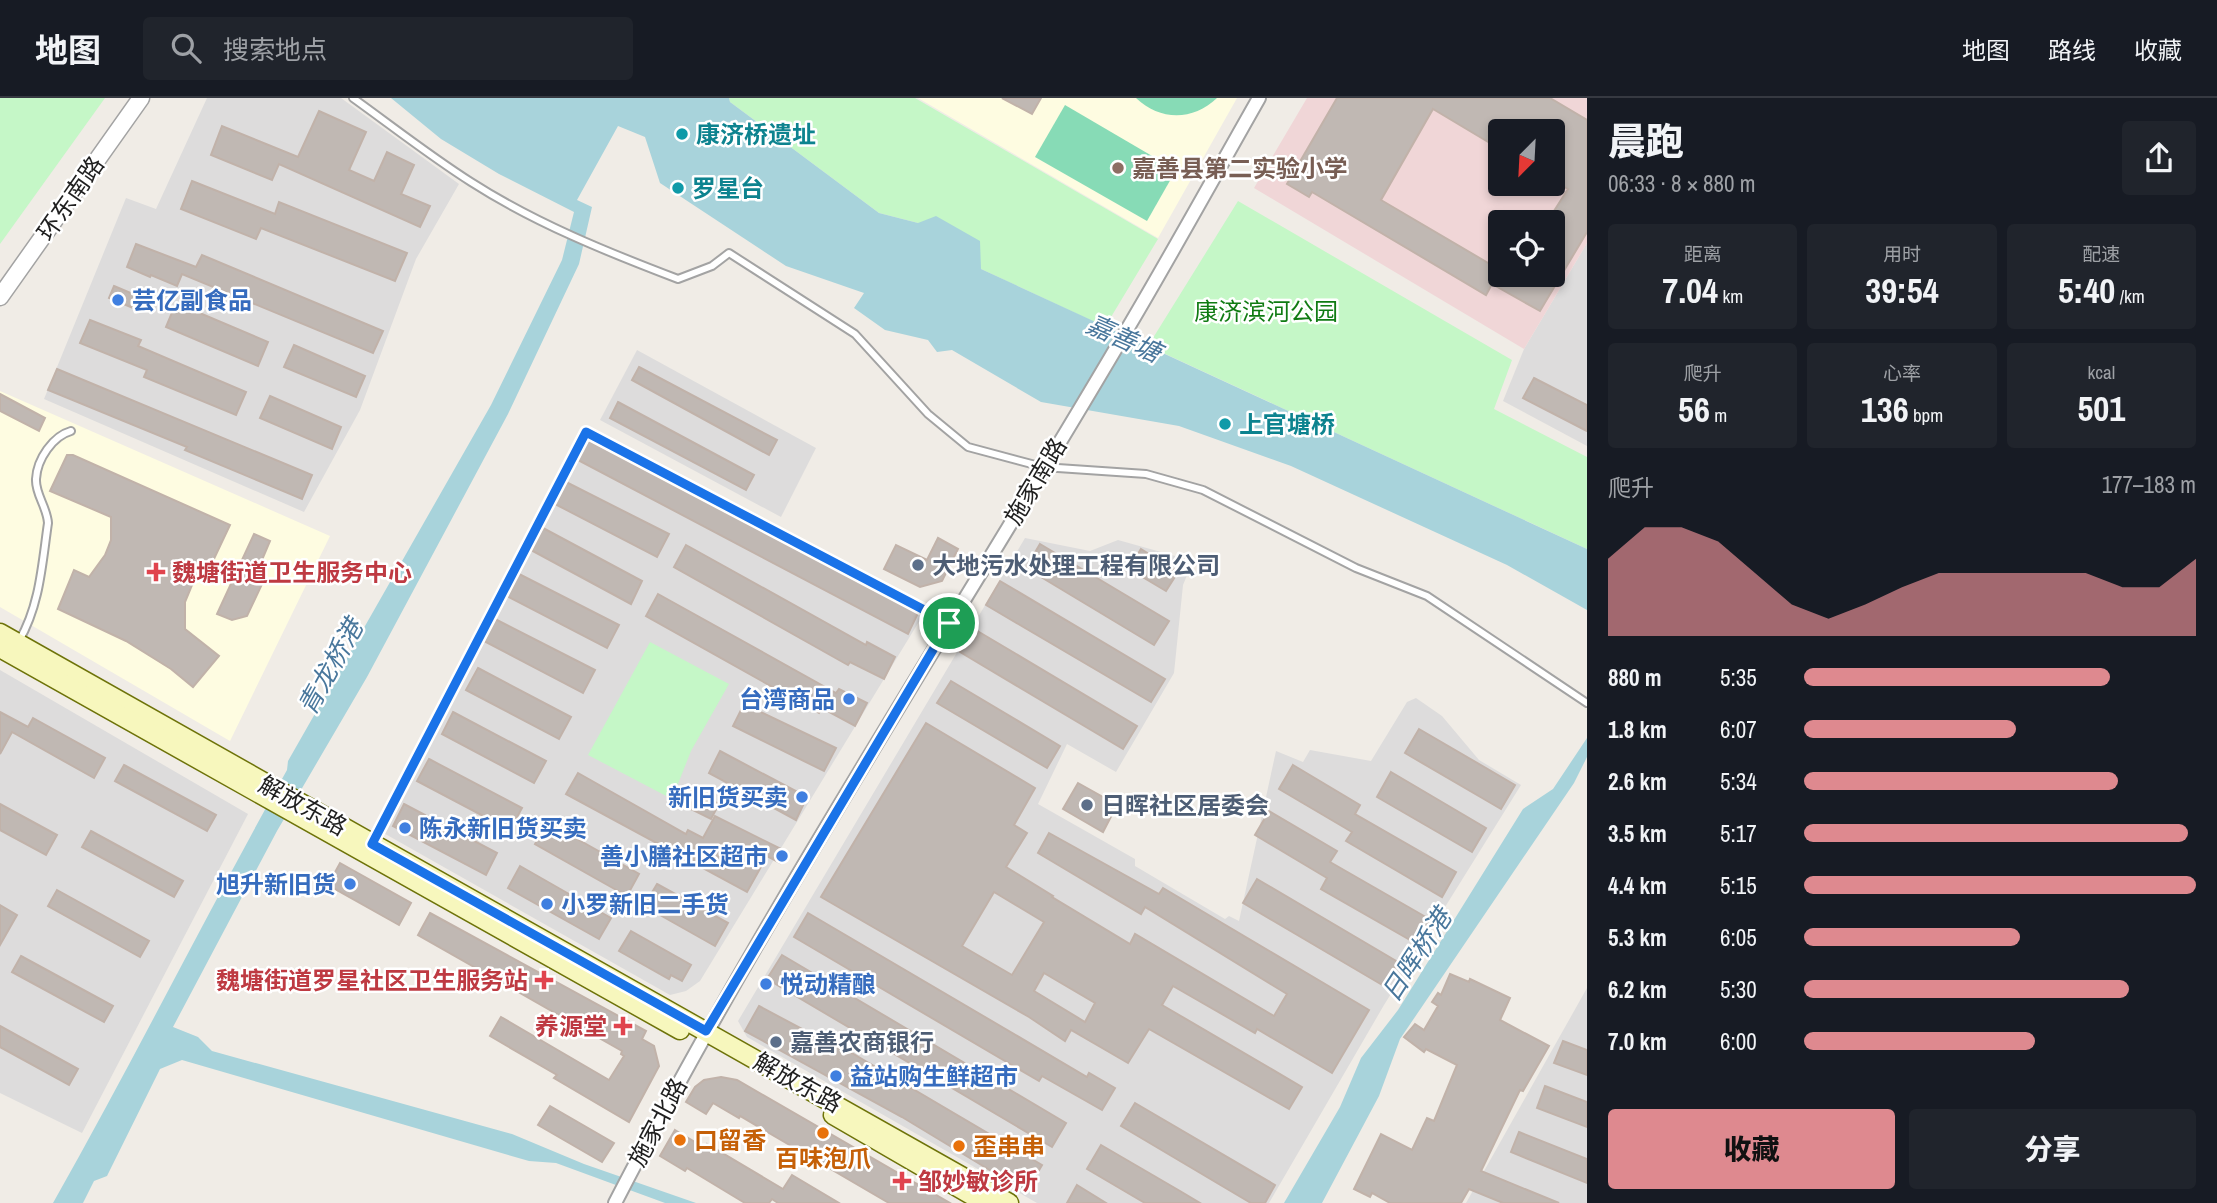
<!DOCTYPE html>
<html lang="zh">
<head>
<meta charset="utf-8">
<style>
	body { margin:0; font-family:"Archivo Narrow","Noto Sans SC",sans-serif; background:#20242c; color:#f1f3f6; height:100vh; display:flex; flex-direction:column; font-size:26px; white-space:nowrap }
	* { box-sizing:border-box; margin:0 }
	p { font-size:23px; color:#9ea1a6 }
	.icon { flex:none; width:38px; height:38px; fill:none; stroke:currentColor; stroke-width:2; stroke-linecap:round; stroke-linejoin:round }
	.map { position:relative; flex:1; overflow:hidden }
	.side { display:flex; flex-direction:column; background:#171b24; width:630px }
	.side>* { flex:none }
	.needle { width:46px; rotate:204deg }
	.buttons { position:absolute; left:1488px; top:21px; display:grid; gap:14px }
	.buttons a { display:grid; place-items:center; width:77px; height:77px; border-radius:7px; background:#171b24; box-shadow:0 4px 10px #0003; font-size:35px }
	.pin { position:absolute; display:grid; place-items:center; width:60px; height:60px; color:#fff; margin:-30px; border:4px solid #fff; border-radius:50%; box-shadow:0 2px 7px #0007 }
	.round { display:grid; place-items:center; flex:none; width:74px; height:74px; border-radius:7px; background:#20242c }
	.summary { display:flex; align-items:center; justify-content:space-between; height:119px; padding:0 21px }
	h1 { font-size:38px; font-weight:800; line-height:52px }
	.metrics { display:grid; grid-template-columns:repeat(3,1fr); gap:10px; height:119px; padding:7px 21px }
	.metrics div { display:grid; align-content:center; border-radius:7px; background:#20242c; text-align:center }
	.metrics b { font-size:35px; font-weight:800 }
	.metrics small { font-size:19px; font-weight:400 }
	.metrics p { font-size:19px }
	.chart { height:196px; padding:14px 21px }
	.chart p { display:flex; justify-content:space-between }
	.chart svg { width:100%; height:126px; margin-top:7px; fill:#de898f; opacity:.7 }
	.cta { display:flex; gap:14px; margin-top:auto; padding:14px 21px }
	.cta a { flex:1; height:80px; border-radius:7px; background:#de898f; color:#111; font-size:28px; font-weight:800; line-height:80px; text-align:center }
	.cta a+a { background:#20242c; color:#f1f3f6 }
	ul { padding:0 21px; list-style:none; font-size:23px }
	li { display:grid; grid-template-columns:112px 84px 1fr; align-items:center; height:52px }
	li i { height:18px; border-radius:9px; background:#de898f }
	header { display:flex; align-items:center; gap:42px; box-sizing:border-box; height:98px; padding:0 35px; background:#171b24; border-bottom:2px solid #363941 }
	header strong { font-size:33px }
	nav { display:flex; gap:38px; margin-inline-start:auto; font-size:24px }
	.search { width:490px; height:63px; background:#20242c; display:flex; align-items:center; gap:18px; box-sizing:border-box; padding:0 24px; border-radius:7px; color:#9ea1a6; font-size:26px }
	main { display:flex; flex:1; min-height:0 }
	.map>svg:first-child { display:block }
</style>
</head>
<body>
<header>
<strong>地图</strong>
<div class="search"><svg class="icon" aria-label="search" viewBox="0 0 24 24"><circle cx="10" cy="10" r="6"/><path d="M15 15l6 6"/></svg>搜索地点</div>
<nav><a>地图</a><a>路线</a><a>收藏</a></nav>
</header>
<main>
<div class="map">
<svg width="1587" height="1105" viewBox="0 0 1587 1105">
	<rect width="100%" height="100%" fill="#f0ece6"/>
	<g fill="#dddcdc">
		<polygon points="207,0 341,0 459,86 416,161 360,312 304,414 44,301 126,100 156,111"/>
		<polygon points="1587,145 1587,348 1503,303 1524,251"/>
		<polygon points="637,252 816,350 781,419 600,322"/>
		<polygon points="586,338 923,517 700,883 686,893 670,897 380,733"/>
		<polygon points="1025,440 1090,453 1118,442 1193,463 1183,487 1174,575 1116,674 1067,646 1038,706 1135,761 1135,768 1225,821 1229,818 1239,823 1276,653 1303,664 1310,652 1371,663 1407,604 1416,600 1442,618 1479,662 1521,687 1384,907 1269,1105 1037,1105 747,939 738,923"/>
		<polygon points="0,572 248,716 82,1035 0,995"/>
		<polygon points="1587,890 1587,1105 1466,1105"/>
	</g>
	<path fill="#f0d6d7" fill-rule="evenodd" d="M1307 0H1587V145L1524 251 1254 90ZM1500 33H1552V86H1500ZM1500 124H1552V177H1500Z"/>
	<g fill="#fefce1">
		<polygon points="918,0 1237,0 1158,140"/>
		<polygon points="0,293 330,438 230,643 0,509"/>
	</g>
	<g fill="#c5f7c7">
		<polygon points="0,0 105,0 0,146"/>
		<polygon points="729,0 915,0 1158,141 1105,229 981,171 918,125 879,115 730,4"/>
		<polygon points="1238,103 1512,262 1494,311 1587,359 1587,451 1148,248"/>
		<polygon points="650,544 729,586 691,653 672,701 588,657"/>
	</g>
	<g fill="#87dbb6">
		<path d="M1136 0H1217C1193 23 1160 23 1136 0Z"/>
		<polygon points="1065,7 1176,72 1147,123 1035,59"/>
	</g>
	<g fill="#a8d3db">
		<path d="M391 0H729L730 4 879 115 918 125 936 118 980 143 981 171 1587 451V512L1507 467 1291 368 1179 328 1041 304 952 252 937 254 928 242 885 232 854 210 864 195 786 168 660 85 645 39 618 28 577 102 592 109 579 166 508 316 367 579 277 733 173 929 198 939 212 953 512 1036 584 1066 696 1105H665L556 1065 529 1063 182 962 160 971 107 1078 94 1083 83 1105H53C134 962 207 815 287 672L288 663 491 307 562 162 574 114 499 76 441 41Z"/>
		<polygon points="1587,640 1587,659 1574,685 1400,941 1379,998 1322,1105 1284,1105 1340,1009 1361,960 1398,912 1523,711 1553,691"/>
	</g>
	<g fill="#c0b8b3" stroke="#c1b2a9" stroke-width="2" fill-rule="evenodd">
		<polygon points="1002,0 1041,0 1032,16"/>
		<path d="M1337 0H1550L1587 22V134L1540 213 1492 186 1486 197 1312 94 1309 99 1287 86ZM1433 11 1500 51V33H1552V82L1568 91 1547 124H1552V177H1500V172L1381 102Z"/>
		<polygon points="319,13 366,34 349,72 374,83 387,54 414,67 401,96 430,108 420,129 279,66 272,82 211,57 222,28 298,59"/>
		<polygon points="192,83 275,116 279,104 407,155 395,183 261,130 256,141 181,111"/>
		<polygon points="136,146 196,169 202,157 383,233 373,255 182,176 177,188 151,177 150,179 127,169"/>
		<polygon points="114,188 145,201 140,213 109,200"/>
		<polygon points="176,205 268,244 258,268 166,229"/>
		<polygon points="90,222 141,242 138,248 246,294 236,317 144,279 147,272 80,245"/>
		<polygon points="294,247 365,278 356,299 284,269"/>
		<polygon points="639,269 777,342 769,357 632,282"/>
		<polygon points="57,271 312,377 302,401 185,352 187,349 48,292"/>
		<polygon points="1534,280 1587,307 1587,333 1523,300"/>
		<polygon points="0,296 45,320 39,333 0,313"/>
		<polygon points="270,298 341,329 332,351 260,320"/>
		<polygon points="618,304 754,377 746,392 610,320"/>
		<polygon points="588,342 918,515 908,536 578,362"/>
		<polygon points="67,357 73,357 230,427 213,463 192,487 185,504 185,531 219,558 193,589 171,571 126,543 58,511 74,472 89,479 105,457 111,442 111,419 50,393"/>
		<polygon points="566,384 669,436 657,459 555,406"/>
		<polygon points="543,430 642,483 631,506 531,452"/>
		<polygon points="254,436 270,443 256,476 263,484 247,518 232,522 217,516"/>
		<polygon points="938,440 958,451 942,483 920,489 884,471 896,447 927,462"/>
		<polygon points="1040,446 1169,523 1154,547 1026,470"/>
		<polygon points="686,447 866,547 867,544 895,559 884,581 850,564 848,567 674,469"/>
		<polygon points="1141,451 1178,474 1166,493 1129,471"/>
		<polygon points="519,476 619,527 607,550 507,498"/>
		<polygon points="1000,483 1165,581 1151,604 986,507"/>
		<polygon points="658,496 836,595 839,591 867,605 855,628 822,610 819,615 646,518"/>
		<polygon points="495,521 595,572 583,595 484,543"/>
		<polygon points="974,531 1137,628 1123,651 960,554"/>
		<polygon points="478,570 571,619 559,641 466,592"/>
		<polygon points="951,583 1060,648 1047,670 937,605"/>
		<polygon points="744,606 836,650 824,673 733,628"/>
		<polygon points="0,614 28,629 33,620 105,660 94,680 12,634 0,656"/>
		<polygon points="453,614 546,663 534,685 442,636"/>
		<path d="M926 625 1035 690 1014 727 1027 735 1006 769 1053 798 1052 799 1130 846 1135 836 1274 918 1287 896 1145 809 1141 816 1038 755 1049 735 1159 796 1163 790 1369 912 1332 975 1257 931 1255 935 1173 888 1162 907 1302 989 1289 1011 1149 931 1128 965 1071 932 1065 943 1029 919 821 799ZM994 794 1044 824 1012 877 962 848ZM1044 875 1095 905 1085 924 1034 893Z"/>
		<polygon points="1419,631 1515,687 1501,711 1405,655"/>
		<polygon points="720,653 807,699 796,722 709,675"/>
		<polygon points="429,661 522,710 510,732 417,683"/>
		<polygon points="124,667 216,717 207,733 115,683"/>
		<polygon points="1293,667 1360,707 1355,716 1456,774 1442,799 1346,743 1352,734 1279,691"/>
		<polygon points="1391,674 1486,730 1472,754 1377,699"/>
		<polygon points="578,675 686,736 688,732 703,740 715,718 787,754 780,765 767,758 747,794 566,696"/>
		<polygon points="1078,685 1117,707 1103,734 1063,711"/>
		<polygon points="697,695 719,706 711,721 689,710"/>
		<polygon points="0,706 57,737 46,757 0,732"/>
		<polygon points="404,706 497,755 486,777 393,728"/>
		<polygon points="1269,713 1337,753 1330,764 1431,822 1417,846 1321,791 1327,780 1255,737"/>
		<polygon points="547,724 639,776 627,798 535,746"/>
		<polygon points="91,733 183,783 174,799 82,749"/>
		<polygon points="340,765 411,805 399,827 328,787"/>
		<polygon points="520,768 611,820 599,841 508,790"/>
		<polygon points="1257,781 1398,864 1384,888 1243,805"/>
		<polygon points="657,786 728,825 715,848 644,808"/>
		<polygon points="57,792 149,843 140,859 48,808"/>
		<polygon points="0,807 17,817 0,847"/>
		<polygon points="430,815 646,933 642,941 654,948 659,968 629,1024 554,980 557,977 490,938 501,919 609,982 624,958 621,956 622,953 418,837"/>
		<polygon points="808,815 1087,979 1089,975 1115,990 1102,1012 1042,978 1039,983 794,839"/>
		<polygon points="631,833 691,867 682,883 671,877 669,881 619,853"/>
		<polygon points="782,857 1066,1025 1052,1049 767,881"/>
		<polygon points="21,858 113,908 104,924 12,874"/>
		<polygon points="1450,876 1469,884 1470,881 1510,900 1500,922 1549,948 1523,993 1520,992 1481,1073 1559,1105 1503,1105 1469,1091 1461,1105 1390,1105 1372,1095 1370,1099 1354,1091 1381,1036 1412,1052 1427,1020 1434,1023 1457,967 1426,951 1424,954 1404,939 1415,926 1424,932 1438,908 1432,904 1438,895 1441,897"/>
		<polygon points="759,908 832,947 833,944 1042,1067 1026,1094 902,1019 745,933"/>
		<polygon points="0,928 78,971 69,987 0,949"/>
		<polygon points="1563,943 1587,952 1587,977 1554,965"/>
		<polygon points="721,979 737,982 950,1105 889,1105 740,1018 739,1020 713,1005 706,1016 686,1004 695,989 704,982"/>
		<polygon points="1545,988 1587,1004 1587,1029 1537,1010"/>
		<polygon points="1135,1005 1275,1087 1265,1105 1251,1105 1121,1028"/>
		<polygon points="550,1008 614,1045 602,1064 538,1027"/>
		<polygon points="675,1032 705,1050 707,1046 783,1091 792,1077 839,1105 778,1105 772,1101 769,1105 745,1105 687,1070 685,1073 660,1058"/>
		<polygon points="1519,1034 1587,1061 1587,1085 1511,1054"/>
		<polygon points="1101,1047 1180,1093 1200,1105 1145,1105 1087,1071"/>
		<polygon points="1077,1087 1106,1105 1067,1105"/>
	</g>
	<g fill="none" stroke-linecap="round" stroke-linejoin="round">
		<g stroke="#a3a3a3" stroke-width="10">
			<g id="service">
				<path d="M353 0C392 28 430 58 471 84 535 125 607 154 678 181L712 168 729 155 855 236 928 316 968 349 1043 369 1146 376 1203 392 1356 470 1427 498 1587 605"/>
				<path d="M19 543C40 507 42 466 48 425 47 409 35 396 36 381 37 361 53 338 71 333"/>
				<polyline points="373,744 586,334 949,525"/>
			</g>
		</g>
		<g stroke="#a3a3a3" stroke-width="16">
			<path id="minor" d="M615 1105C771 802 960 517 1132 223 1175 150 1217 74 1259 0"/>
		</g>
		<g stroke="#a3a3a3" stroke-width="19">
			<polyline id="tertiary" points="0,199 141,0"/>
		</g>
		<g stroke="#6e7309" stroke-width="21">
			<g id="secondary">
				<polyline points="0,535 1009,1105"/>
				<polyline points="0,550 680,932"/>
				<polyline points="833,1017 985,1105"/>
			</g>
		</g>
		<use href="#service" stroke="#fff" stroke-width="6"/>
		<use href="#minor" stroke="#fff" stroke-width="12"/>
		<use href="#tertiary" stroke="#fff" stroke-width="16"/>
		<use href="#secondary" stroke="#f7f7bd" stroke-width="18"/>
	</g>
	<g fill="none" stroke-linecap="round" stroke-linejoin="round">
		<g stroke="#fff" stroke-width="14">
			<polygon id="route" points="586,334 949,525 706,933 372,746"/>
		</g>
		<use href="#route" stroke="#1a73e8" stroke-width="9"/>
	</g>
	<g fill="#0f9aa8" stroke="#fff" stroke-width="2.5">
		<circle cx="682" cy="36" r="7"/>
		<circle cx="678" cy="90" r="7"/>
		<circle cx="1225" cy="326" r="7"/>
	</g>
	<circle fill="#8d6e63" stroke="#fff" stroke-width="2.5" cx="1118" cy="70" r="7"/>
	<g fill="#3f7fe0" stroke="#fff" stroke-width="2.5">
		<circle cx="118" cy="202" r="7"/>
		<circle cx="849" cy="601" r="7"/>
		<circle cx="802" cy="699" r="7"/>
		<circle cx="405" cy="730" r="7"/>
		<circle cx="782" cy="758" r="7"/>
		<circle cx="350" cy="786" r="7"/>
		<circle cx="547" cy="806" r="7"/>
		<circle cx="766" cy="886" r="7"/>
		<circle cx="836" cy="978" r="7"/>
	</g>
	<g fill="#5c6f8a" stroke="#fff" stroke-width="2.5">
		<circle cx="918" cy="467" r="7"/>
		<circle cx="1087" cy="707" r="7"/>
		<circle cx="776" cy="944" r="7"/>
	</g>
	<g fill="#e0444e" stroke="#fff" stroke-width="2.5">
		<path d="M152.5 463.5h7v7h7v7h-7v7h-7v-7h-7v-7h7z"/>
		<path d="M540.5 871.5h7v7h7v7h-7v7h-7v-7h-7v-7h7z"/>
		<path d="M619.5 917.5h7v7h7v7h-7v7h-7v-7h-7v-7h7z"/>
		<path d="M898.5 1072.5h7v7h7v7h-7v7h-7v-7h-7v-7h7z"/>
	</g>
	<g fill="#e8710a" stroke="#fff" stroke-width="2.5">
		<circle cx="823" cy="1035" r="7"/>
		<circle cx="680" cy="1042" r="7"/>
		<circle cx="959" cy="1048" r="7"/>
	</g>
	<g text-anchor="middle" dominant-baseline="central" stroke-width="5" stroke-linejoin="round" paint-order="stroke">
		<g font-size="24" font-weight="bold" fill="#0d838f" stroke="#fff" text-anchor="start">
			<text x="696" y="36">康济桥遗址</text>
			<text x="692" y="90">罗星台</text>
			<text x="1239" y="326">上官塘桥</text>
		</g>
		<g font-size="24" font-weight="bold" fill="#785e54" stroke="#fff" text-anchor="start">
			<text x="1132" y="70">嘉善县第二实验小学</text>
		</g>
		<g font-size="24" fill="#1f1f1f" stroke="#fff">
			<text transform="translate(70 100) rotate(-55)">环东南路</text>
			<text transform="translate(1035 383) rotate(-59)">施家南路</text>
			<text transform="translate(303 707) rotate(29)">解放东路</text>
			<text transform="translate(798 984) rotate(29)">解放东路</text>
			<text transform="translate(657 1024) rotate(-62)">施家北路</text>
		</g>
		<g font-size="24" font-weight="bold" fill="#366cbe" stroke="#fff" text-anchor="start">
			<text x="132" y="202">芸亿副食品</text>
			<text x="835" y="601" text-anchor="end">台湾商品</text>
			<text x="788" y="699" text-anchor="end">新旧货买卖</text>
			<text x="419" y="730">陈永新旧货买卖</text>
			<text x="768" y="758" text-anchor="end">善小膳社区超市</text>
			<text x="336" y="786" text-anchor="end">旭升新旧货</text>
			<text x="561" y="806">小罗新旧二手货</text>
			<text x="780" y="886">悦动精酿</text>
			<text x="850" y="978">益站购生鲜超市</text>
		</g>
		<g font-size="24" fill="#107b13" stroke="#fff">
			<text x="1266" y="213">康济滨河公园</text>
		</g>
		<g font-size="24" font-weight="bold" fill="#4e5e75" stroke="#fff" text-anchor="start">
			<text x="932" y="467">大地污水处理工程有限公司</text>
			<text x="1101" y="707">日晖社区居委会</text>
			<text x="790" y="944">嘉善农商银行</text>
		</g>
		<g font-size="24" font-weight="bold" fill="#be3a42" stroke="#fff" text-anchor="start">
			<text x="172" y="474">魏塘街道卫生服务中心</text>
			<text x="528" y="882" text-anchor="end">魏塘街道罗星社区卫生服务站</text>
			<text x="607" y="928" text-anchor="end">养源堂</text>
			<text x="918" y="1083">邹妙敏诊所</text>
		</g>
		<g font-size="24" font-weight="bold" fill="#c56008" stroke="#fff" text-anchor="start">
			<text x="694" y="1042">口留香</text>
			<text x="973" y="1048">歪串串</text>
			<text x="823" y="1060" text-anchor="middle">百味泡爪</text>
		</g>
		<g font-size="26" font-style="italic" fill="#49779c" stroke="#fff">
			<text transform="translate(1124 240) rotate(24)">嘉善塘</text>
			<text transform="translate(330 569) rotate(-61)">青龙桥港</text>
			<text transform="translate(1416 857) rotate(-57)">日晖桥港</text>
		</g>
	</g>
</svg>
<div class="buttons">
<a><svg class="needle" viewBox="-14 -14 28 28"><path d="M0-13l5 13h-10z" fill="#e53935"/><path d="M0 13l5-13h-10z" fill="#9ea1a6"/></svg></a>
<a><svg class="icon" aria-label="locate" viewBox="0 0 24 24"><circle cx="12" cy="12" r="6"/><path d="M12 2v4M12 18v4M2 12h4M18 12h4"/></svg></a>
</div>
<div class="pin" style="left:949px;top:525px;background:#1e9e55"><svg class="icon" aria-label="arrive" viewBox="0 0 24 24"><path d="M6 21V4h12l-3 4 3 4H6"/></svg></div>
</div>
<section class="side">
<div class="summary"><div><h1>晨跑</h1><p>06:33 · 8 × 880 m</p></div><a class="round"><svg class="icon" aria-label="share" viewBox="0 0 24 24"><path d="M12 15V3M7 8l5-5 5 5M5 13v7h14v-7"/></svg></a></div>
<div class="metrics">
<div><p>距离</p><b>7.04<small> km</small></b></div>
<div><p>用时</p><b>39:54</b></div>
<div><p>配速</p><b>5:40<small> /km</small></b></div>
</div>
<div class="metrics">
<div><p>爬升</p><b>56<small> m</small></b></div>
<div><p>心率</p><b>136<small> bpm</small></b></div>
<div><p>kcal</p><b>501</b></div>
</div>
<div class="chart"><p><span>爬升</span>177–183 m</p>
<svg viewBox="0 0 160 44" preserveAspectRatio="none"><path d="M0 44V17L10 6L20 6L30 11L40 22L50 33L60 38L70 33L80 27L90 22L100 22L110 22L120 22L130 22L140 27L150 27L160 17V44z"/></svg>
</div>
<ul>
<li><b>880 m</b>5:35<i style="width:78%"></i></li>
<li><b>1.8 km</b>6:07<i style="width:54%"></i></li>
<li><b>2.6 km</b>5:34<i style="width:80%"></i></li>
<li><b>3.5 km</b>5:17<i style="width:98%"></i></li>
<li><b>4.4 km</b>5:15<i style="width:100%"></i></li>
<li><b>5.3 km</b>6:05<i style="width:55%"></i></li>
<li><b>6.2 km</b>5:30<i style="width:83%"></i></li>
<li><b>7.0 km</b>6:00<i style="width:59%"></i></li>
</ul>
<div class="cta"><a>收藏</a><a>分享</a></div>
</section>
</main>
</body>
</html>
